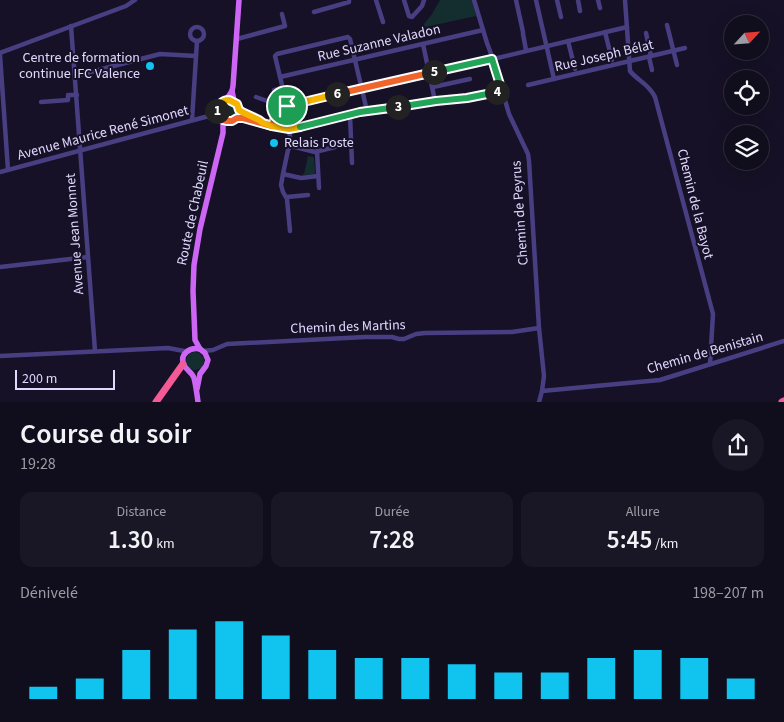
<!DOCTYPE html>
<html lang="fr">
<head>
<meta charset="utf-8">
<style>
	body { margin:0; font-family:"Source Sans 3",sans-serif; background:#191625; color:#f1f3f6; height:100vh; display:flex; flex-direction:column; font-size:19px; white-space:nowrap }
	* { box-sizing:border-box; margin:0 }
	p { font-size:16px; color:#9c9ca3 }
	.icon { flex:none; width:28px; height:28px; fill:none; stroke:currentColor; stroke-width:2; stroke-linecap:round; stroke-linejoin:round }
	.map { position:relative; height:402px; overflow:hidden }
	.details { display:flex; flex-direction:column; background:#100d1c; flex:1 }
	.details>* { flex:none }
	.needle { width:32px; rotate:64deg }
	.tools { position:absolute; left:724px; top:15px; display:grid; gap:10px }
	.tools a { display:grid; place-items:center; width:45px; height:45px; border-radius:50%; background:#100d1c; box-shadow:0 5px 20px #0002,0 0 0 1px #302d3b; font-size:25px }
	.scale { position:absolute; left:15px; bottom:12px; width:100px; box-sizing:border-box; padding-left:5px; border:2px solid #e0d8fd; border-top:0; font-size:14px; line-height:18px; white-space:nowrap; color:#e0d8fd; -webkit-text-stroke:4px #161126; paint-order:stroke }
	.pin { position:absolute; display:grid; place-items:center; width:42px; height:42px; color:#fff; margin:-21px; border:2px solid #fff; border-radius:50%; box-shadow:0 1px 5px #0007 }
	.km { position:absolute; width:25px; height:25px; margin:-12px; border-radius:50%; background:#222; color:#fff; font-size:14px; line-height:25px; text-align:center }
	.round { display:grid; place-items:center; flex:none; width:52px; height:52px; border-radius:26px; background:#191625 }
	.head { display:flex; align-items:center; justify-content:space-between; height:85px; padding:0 20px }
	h1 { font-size:28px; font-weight:600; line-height:38px }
	.figures { display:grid; grid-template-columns:repeat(3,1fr); gap:8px; height:85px; padding:5px 20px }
	.figures div { display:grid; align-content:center; border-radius:12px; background:#191625; text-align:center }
	.figures b { font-size:25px; font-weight:600 }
	.figures small { font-size:14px; font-weight:400 }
	.figures p { font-size:14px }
	.chart { height:140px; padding:10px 20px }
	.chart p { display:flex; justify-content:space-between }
	.chart svg { width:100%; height:90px; margin-top:5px; stroke:#11c4f0; stroke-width:6 }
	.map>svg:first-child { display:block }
</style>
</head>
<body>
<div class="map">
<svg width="784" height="402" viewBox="0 0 784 402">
	<rect width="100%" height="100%" fill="#161126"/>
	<g fill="#142e2f">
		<polygon points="440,0 472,0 476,16 421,28 432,14"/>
		<polygon points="225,103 234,104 237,110 235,116 230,119 221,115 220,108"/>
		<polygon points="308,156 314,157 315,174 302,175 303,174 304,174"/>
		<circle cx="195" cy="361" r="9"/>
	</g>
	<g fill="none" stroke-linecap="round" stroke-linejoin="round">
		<g stroke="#483f82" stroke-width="4.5">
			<polyline points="376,0 383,22"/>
			<polyline points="404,0 409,16 412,17 422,6 424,0"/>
			<polyline points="474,0 487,43 494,62 509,114 528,154 529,161 539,328 544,376 542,391 539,402"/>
			<polyline points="516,0 523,32 523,34 526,50"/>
			<polyline points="536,0 554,79"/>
			<polyline points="557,0 561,17"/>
			<polyline points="578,0 580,11"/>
			<polyline points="598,0 600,8"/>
			<path d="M625 0 630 71C638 81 649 84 655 97L713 314 710 364"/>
			<polyline points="314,12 349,2 349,0"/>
			<polyline points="667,25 677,65"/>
			<polyline points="71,26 95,351"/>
			<circle cx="197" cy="34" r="7"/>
			<polyline points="605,32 612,60"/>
			<polyline points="646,33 651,56"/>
			<polyline points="237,39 285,26 282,14"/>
			<polyline points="568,41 575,69"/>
			<polyline points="423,44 435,101"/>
			<polyline points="0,53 126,6 135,0"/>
			<polyline points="0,55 8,170"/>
			<polyline points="649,57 652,70"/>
			<polyline points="75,76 160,54 196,56"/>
			<polyline points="280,77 483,30"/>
			<polyline points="528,85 685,48"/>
			<polyline points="433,87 470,79"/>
			<polyline points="256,97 270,102 275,98 274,90 283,88"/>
			<polyline points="41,102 68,100 68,95 77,95"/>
			<polyline points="287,106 275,56 277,54 348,37 350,39 367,111"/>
			<polyline points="239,110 262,122"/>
			<polyline points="350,115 352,163"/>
			<polyline points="237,118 243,118 258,123 282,128 291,129 318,124 363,112 419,103 467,98 502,91"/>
			<polyline points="192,120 197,41"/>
			<polyline points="272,126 278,109 290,105 489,60 627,27"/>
			<polyline points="289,129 291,146 315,152 335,147"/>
			<polyline points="291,146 288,150 283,174 301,178 318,176"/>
			<polyline points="317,151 319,188"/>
			<polyline points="0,172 205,117 211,115 218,110"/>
			<polyline points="283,174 281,185 283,192 287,199 290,231"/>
			<polyline points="287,197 308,195"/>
			<polyline points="0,267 88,257"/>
			<polyline points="203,351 213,350 227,344 365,337 392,337 399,339 404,339 416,334 425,333 512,332 539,328"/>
			<polyline points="0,356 168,348 184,351 188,351"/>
			<polyline points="542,391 660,380 784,341"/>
		</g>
		<g stroke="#ce66f5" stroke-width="5.5">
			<path d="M232 91C233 94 233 99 235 102 238 107 238 104 239 109 241 122 225 126 218 113 217 103 225 98 235 102"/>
			<polyline points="226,100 232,91 233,86 239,0"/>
			<polyline points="197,389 200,374 206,366 208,360 205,353 200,349 195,340 193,291 194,265 200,229 223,133 223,120"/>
			<path d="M198 402C197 394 196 386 194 378 192 372 186 370 184 365 179 354 190 347 200 349"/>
		</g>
		<g stroke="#f45b96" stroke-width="7">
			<polyline points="156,402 183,364"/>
			<polyline points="782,402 784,401"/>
		</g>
	</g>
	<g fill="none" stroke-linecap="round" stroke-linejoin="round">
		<g stroke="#fff" stroke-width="10">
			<polyline id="split-1" points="217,111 211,115 219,116 223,120 227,121 232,121 237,118 243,118 272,126 278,110 287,106"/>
		</g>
		<g stroke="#fff" stroke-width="10">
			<path id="split-2" d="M217 111C220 105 221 100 229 100L237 104 239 110 242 112 259 120 263 123 272 126 289 129 300 127"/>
		</g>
		<g stroke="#fff" stroke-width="10">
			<polyline id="split-3" points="300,127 360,112 398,107"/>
		</g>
		<g stroke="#fff" stroke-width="10">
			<polyline id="split-4" points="398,107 436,101 467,98 497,92"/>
		</g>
		<g stroke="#fff" stroke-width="10">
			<polyline id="split-5" points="434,72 492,59 502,91 497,92"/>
		</g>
		<g stroke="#fff" stroke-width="10">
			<polyline id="split-6" points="337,94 434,72"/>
		</g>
		<g stroke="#fff" stroke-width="10">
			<polyline id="split-7" points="287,106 337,94"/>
		</g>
		<use href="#split-1" stroke="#f0652b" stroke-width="6"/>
		<use href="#split-2" stroke="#f5b400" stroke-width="6"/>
		<use href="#split-3" stroke="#22a559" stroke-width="6"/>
		<use href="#split-4" stroke="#22a559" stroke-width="6"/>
		<use href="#split-5" stroke="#22a559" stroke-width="6"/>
		<use href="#split-6" stroke="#f0652b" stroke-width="6"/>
		<use href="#split-7" stroke="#f5b400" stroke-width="6"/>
	</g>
	<g fill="#11c4f0" stroke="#161126" stroke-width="2">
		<circle cx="150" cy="66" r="5"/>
		<circle cx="274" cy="143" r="5"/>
	</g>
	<g text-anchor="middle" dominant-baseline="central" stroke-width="4" stroke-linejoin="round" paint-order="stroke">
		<g font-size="14" fill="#e0d8fd" stroke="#161126">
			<text transform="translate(379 43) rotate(-13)">Rue Suzanne Valadon</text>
			<text transform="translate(604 56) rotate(-13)">Rue Joseph Bélat</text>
			<text transform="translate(103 133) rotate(-15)">Avenue Maurice René Simonet</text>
			<text transform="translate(695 204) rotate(76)">Chemin de la Bayot</text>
			<text transform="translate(193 213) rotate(-78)">Route de Chabeuil</text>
			<text transform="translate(520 213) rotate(-94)">Chemin de Peyrus</text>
			<text transform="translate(75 234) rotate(-94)">Avenue Jean Monnet</text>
			<text transform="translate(348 327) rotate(-2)">Chemin des Martins</text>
			<text transform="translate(705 353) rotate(-16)">Chemin de Benistain</text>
		</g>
		<g font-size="14" fill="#e0d8fd" stroke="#161126" text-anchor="end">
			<text x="140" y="58">Centre de formation<tspan x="140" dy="16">continue IFC Valence</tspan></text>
			<text x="284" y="143" text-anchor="start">Relais Poste</text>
		</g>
	</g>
</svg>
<div class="tools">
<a><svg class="needle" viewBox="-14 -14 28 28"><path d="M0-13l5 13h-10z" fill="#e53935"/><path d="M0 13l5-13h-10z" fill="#9c9ca3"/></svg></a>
<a><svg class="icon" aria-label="locate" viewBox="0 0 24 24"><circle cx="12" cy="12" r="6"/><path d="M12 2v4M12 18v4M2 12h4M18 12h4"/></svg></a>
<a><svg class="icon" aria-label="layers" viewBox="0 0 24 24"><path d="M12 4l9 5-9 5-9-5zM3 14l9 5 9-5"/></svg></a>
</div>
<div class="scale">200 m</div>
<div class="pin" style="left:287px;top:106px;background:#1e9e55"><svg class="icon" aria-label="arrive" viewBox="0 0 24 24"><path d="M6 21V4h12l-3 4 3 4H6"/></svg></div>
<b class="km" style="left:217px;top:111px">1</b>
<b class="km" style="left:398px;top:107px">3</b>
<b class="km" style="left:497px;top:92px">4</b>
<b class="km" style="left:434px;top:72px">5</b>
<b class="km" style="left:337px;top:94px">6</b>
</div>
<section class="details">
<div class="head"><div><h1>Course du soir</h1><p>19:28</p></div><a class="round"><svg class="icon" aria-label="share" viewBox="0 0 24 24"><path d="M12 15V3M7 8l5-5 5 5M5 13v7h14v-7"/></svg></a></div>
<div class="figures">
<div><p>Distance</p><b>1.30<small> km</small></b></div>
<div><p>Durée</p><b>7:28</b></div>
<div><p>Allure</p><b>5:45<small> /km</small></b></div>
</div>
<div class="chart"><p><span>Dénivelé</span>198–207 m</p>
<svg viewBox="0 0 160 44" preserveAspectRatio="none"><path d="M5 44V38M15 44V34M25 44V20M35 44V10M45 44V6M55 44V13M65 44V20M75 44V24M85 44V24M95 44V27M105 44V31M115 44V31M125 44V24M135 44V20M145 44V24M155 44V34"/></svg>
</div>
</section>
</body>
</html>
